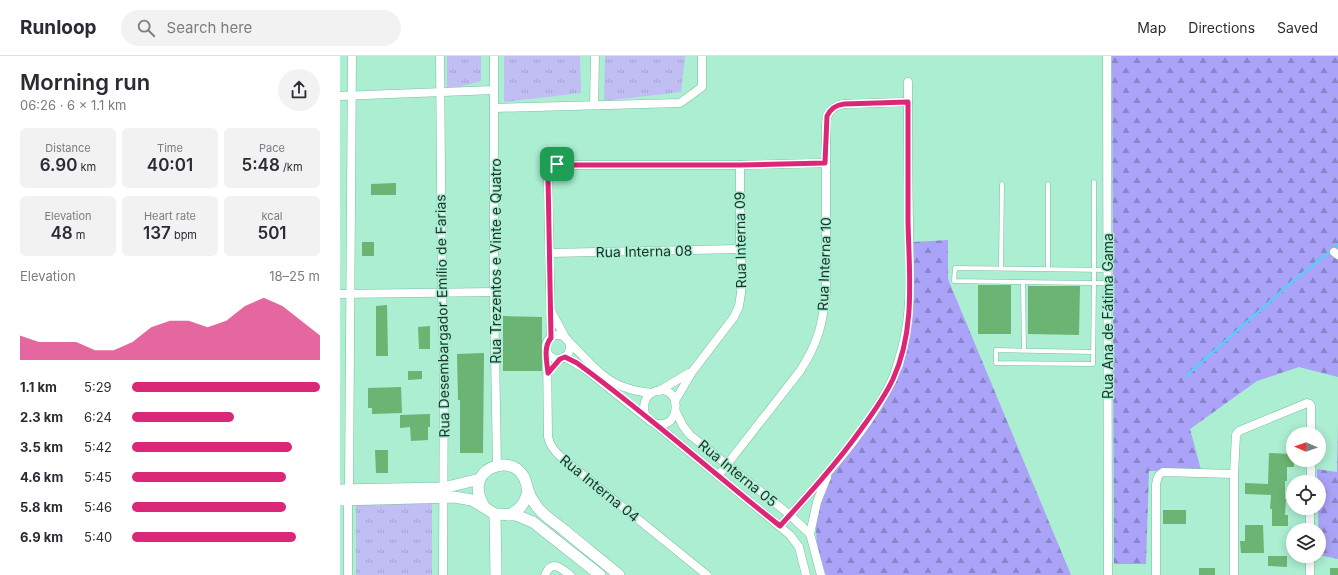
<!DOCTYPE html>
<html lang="en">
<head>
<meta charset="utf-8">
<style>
	body { margin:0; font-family:Inter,sans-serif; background:#f2f2f3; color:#2b2b33; height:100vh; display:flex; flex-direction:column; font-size:15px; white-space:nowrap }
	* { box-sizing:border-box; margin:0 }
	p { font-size:13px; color:#7c7c81 }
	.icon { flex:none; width:22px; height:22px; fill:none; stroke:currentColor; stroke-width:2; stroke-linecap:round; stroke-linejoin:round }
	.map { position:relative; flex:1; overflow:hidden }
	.details { display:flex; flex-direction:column; background:#fff; width:340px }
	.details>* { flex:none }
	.needle { width:26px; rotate:272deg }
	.controls { position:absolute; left:946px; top:371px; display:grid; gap:8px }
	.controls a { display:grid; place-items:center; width:40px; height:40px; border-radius:50%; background:#fff; box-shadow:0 2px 10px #0003; font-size:20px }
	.pin { position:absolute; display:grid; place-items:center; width:34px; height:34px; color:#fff; margin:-17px; border-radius:8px; box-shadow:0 2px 6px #0006 }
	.round { display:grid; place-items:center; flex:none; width:42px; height:42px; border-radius:21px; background:#f2f2f3 }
	.headline { display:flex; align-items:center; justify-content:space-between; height:68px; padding:0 20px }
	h1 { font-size:22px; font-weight:600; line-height:30px }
	.figures { display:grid; grid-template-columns:repeat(3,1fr); gap:6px; height:68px; padding:4px 20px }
	.figures div { display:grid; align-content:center; border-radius:6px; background:#f2f2f3; text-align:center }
	.figures b { font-size:17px; font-weight:600 }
	.figures small { font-size:11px; font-weight:400 }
	.figures p { font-size:11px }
	.chart { height:112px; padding:8px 20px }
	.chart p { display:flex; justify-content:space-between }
	.chart svg { width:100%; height:72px; margin-top:4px; fill:#db2777; opacity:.7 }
	ul { padding:0 20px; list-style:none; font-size:13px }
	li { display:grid; grid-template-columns:64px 48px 1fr; align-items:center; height:30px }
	li i { height:10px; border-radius:5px; background:#db2777 }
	header { display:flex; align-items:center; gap:24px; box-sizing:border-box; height:56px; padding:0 20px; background:#fff; border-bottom:1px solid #e1e1e2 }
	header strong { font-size:19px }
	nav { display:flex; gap:22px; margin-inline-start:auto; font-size:14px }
	.search { width:280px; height:36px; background:#f2f2f3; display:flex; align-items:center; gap:10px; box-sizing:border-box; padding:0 14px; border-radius:22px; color:#7c7c81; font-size:15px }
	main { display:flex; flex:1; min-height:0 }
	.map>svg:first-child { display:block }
</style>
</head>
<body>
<header>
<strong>Runloop</strong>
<div class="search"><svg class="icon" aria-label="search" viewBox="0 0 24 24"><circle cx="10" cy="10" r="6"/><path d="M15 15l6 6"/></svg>Search here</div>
<nav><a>Map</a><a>Directions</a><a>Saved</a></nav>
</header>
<main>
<section class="details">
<div class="headline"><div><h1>Morning run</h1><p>06:26 · 6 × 1.1 km</p></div><a class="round"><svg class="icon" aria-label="share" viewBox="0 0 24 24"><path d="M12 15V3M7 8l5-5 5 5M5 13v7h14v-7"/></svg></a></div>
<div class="figures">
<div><p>Distance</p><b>6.90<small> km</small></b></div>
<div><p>Time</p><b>40:01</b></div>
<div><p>Pace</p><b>5:48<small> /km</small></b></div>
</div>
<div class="figures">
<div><p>Elevation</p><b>48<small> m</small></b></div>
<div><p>Heart rate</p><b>137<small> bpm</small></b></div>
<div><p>kcal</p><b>501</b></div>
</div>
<div class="chart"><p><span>Elevation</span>18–25 m</p>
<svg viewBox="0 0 160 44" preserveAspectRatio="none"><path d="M0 44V29L10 33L20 33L30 33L40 38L50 38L60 33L70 24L80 20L90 20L100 24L110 20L120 11L130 6L140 11L150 20L160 29V44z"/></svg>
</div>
<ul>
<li><b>1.1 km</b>5:29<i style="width:100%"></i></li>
<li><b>2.3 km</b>6:24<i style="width:54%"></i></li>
<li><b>3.5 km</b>5:42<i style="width:85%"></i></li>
<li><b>4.6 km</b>5:45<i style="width:82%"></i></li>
<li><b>5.8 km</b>5:46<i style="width:82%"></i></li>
<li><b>6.9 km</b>5:40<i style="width:87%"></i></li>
</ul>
</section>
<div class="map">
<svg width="998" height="519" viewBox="0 0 998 519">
	<defs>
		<pattern id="grass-tufts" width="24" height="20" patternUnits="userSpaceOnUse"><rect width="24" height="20" fill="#c1bef4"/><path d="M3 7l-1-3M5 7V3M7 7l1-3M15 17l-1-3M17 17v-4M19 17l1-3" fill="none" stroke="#a5a4d1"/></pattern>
		<pattern id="forest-firs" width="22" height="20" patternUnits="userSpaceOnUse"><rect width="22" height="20" fill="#aaa3f8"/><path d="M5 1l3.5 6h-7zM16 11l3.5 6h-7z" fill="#8985c9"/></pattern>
	</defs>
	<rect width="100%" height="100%" fill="#abeed2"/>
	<g fill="url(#grass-tufts)">
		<polygon points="107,0 141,0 141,25 107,34"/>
		<polygon points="164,0 240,0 241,37 164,46"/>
		<polygon points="265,0 345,0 341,36 264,45"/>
		<polygon points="92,447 92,519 16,519 16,449"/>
	</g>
	<g fill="url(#forest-firs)">
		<polygon points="772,0 998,0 998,321 959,311 917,325 850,373 861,414 809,415 806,508 774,508"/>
		<polygon points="608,184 608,223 731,519 486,519 477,492 476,472 480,445 488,424 520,380 563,310 570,277 574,241 573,186"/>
		<polygon points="998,368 998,503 979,499 978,452 979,452 979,426 977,426 977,413 997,416"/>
	</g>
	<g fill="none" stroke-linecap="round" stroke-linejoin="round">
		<polyline stroke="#5bcdf9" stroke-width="2.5" points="846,320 953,225 998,189"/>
	</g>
	<g fill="#6bb473">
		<polygon points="56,127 56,139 31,139 31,128"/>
		<rect x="22" y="186" width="12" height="14"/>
		<rect x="638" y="229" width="33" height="49"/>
		<polygon points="688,230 740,230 739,279 688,278"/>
		<polygon points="47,249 48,300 36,300 36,250"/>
		<polygon points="163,260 202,261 202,315 163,315"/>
		<polygon points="90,270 90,293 79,293 78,271"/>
		<polygon points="144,297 143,397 120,397 120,344 118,344 117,298"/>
		<polygon points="68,315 82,315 82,323 68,324"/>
		<polygon points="61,331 62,357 32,358 32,352 28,352 28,332"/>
		<polygon points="90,358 90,371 88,371 88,384 71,385 70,371 60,372 60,359"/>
		<polygon points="35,394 48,394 48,417 36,417"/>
		<polygon points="929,397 953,398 954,411 947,411 947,425 945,425 945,443 946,443 945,459 948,459 948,470 932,470 932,453 930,453 931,439 905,438 905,427 928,428"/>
		<rect x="823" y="454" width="23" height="14"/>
		<polygon points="905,469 923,469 924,497 901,497 900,485 905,485"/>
		<polygon points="928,500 947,500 947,511 928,510"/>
		<rect x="859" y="512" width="16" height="7"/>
		<rect x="990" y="512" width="8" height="7"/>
	</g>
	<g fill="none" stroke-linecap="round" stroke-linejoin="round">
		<g stroke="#7cbea3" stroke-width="5">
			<g id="lane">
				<polyline points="754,126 754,227 767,227"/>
				<polyline points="708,128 708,213"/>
				<polyline points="661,212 662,128"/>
				<polyline points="683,226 684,294"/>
				<polyline points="753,296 656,294 656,307 753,308 754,227 614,225 615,212 767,214"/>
			</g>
		</g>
		<g stroke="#7cbea3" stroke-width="9">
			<g id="street">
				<polyline points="100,0 102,237 104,302 103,519"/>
				<polyline points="154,0 154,236 157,410"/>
				<polyline points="767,0 768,519"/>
				<polyline points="0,40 154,34"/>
				<polyline points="254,49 255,0"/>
				<polyline points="154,52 340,47 362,31 362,0"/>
				<polyline points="994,196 998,199"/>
				<polyline points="209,197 400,193"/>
				<polyline points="0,238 154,236"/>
				<polyline points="211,255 226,283"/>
				<circle cx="218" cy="291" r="12"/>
				<polyline points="211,282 208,120 210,112 213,109 400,109 485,107"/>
				<path d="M228 285C246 302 262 325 287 332 294 335 303 336 311 337"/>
				<path d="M207 296 208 381C210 390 214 395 221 401L367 519"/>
				<path d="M225 301 245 313 310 365C341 382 345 327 316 335 304 339 302 350 306 361"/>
				<polyline points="319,335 349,317"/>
				<polyline points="335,345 352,316 394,261 399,250 401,237 402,219 400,193 400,109"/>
				<polyline points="336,356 343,370 350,379 450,459 470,478 481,519"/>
				<polyline points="314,367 450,479 459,491 466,519"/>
				<path d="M378 420 460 315C478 287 482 270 486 238V68C487 56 492 50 504 48L568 46"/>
				<polyline points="971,426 971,404"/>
				<polyline points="9,434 12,0"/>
				<path d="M440 470C480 426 527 377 552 324 555 318 556 312 558 306 574 260 569 214 569 165 568 119 568 73 568 26"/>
				<polyline points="970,474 970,452"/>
				<polyline points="470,478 477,446 487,421"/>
				<polyline points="8,519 8,444"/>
				<path d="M205 519C212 503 220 512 230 519"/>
				<path d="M816 519V429C817 423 817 419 823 416L894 418"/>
				<polyline points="894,519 894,418 896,379 899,375 967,347 970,348 971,350 971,378"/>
				<polyline points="970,519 970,500"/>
			</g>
		</g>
		<g stroke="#7cbea3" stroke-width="12">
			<g id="secondary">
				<polyline points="0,434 103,432 140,423"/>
				<polyline points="0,444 114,441 132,444 155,458 176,459 193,466 260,519"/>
				<path d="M144 450C139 442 136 433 140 423 146 410 165 405 177 413 187 421 185 427 189 437 191 442 195 448 198 452 205 461 216 467 224 474 242 489 261 504 279 519"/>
				<polyline points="155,458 156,519"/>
				<path d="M168 459C180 455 185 447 188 435"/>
			</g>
		</g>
		<use href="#lane" stroke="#fff" stroke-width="4"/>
		<use href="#street" stroke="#fff" stroke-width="8"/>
		<use href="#secondary" stroke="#fff" stroke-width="11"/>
	</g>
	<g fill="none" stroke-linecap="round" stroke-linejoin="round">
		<g stroke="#fff" stroke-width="8">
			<path id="route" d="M568 46C568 86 568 125 568 165 569 218 576 273 553 323 545 340 533 357 522 372 497 407 469 438 440 470 372 416 307 358 237 307L225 301 220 303 208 317C207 306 203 291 211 282L208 120 210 112 213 109H400L485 107 487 60C491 52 496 49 504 48Z"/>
		</g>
		<use href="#route" stroke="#db2777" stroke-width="5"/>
	</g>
	<g text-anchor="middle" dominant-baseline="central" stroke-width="3" stroke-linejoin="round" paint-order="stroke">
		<g font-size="14" fill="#183329" stroke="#abeed2">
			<text transform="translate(400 184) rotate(-91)">Rua Interna 09</text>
			<text transform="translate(304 195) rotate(-1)">Rua Interna 08</text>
			<text transform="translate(155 205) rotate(-90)">Rua Trezentos e Vinte e Quatro</text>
			<text transform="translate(484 208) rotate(-88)">Rua Interna 10</text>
			<text transform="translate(102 260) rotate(-91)">Rua Desembargador Emílio de Farias</text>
			<text transform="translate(767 260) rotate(-90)">Rua Ana de Fátima Gama</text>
			<text transform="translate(398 417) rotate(39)">Rua Interna 05</text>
			<text transform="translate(260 432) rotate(39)">Rua Interna 04</text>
		</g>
	</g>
</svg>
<div class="controls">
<a><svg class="needle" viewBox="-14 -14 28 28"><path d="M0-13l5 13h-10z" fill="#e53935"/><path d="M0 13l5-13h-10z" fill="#7c7c81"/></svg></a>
<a><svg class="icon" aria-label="locate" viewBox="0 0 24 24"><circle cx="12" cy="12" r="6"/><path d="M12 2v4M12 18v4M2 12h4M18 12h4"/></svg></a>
<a><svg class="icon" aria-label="layers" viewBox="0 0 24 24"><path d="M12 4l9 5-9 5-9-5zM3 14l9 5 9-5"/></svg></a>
</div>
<div class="pin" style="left:217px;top:108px;background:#1e9e55"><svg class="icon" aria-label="arrive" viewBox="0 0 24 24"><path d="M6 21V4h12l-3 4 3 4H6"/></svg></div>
</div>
</main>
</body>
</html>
